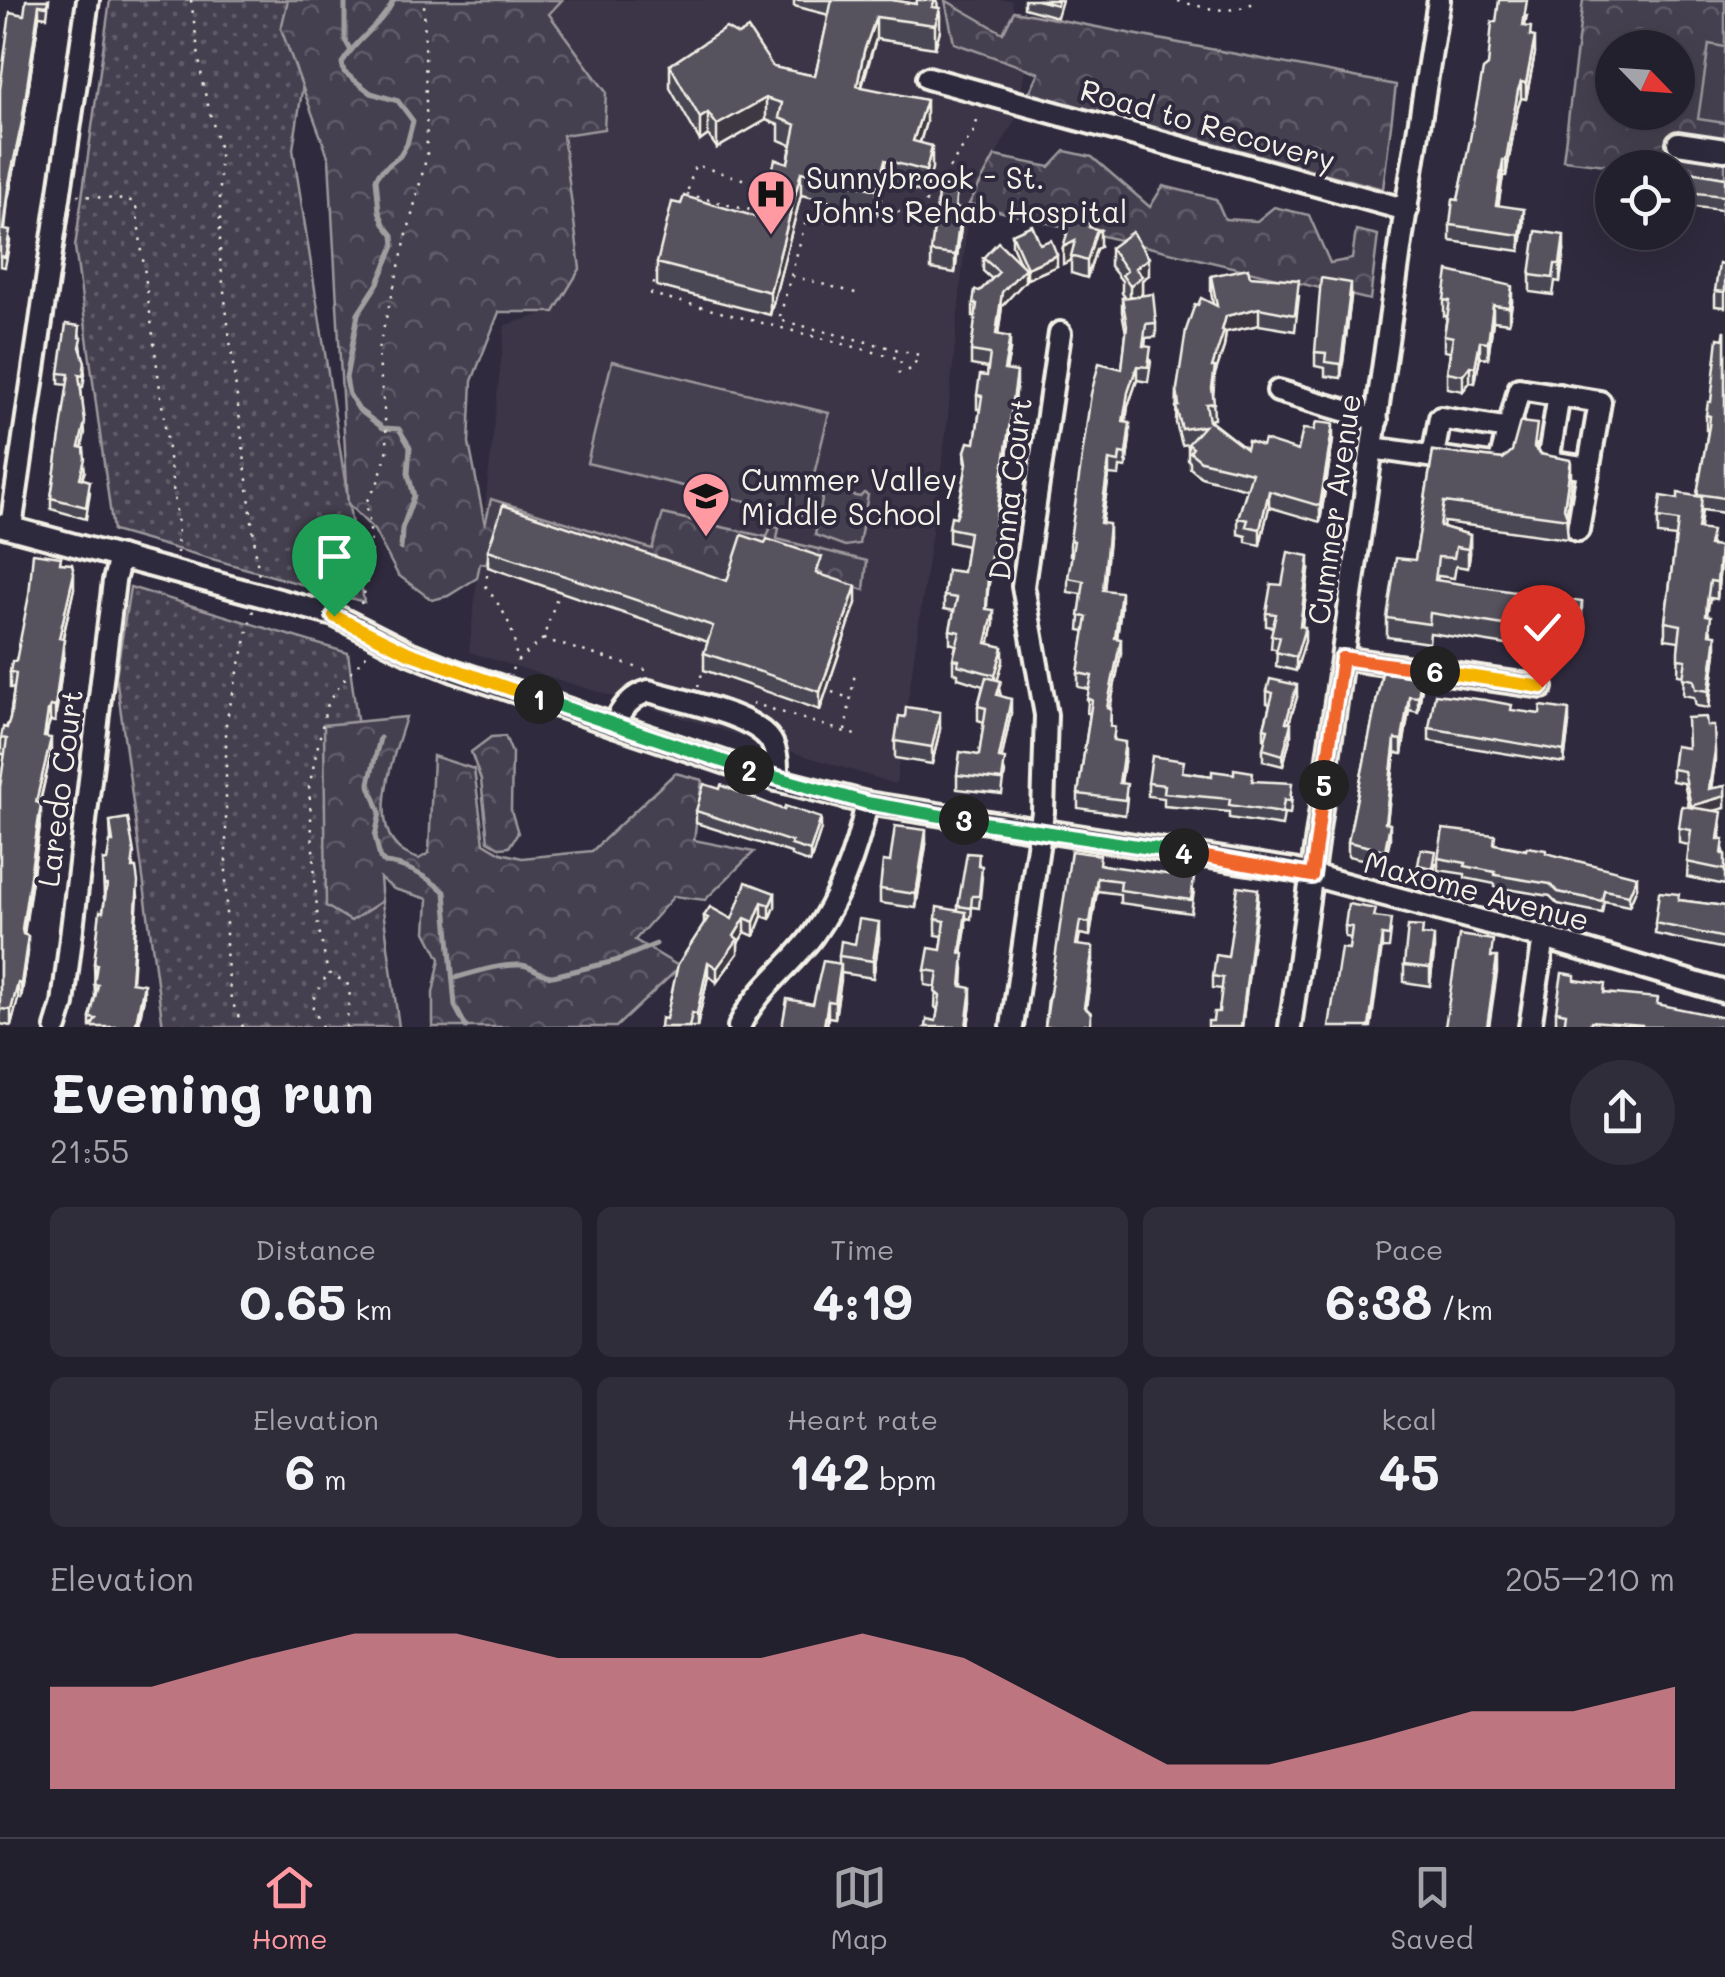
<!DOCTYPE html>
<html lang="en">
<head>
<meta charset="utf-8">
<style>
	body { margin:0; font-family:Mali,sans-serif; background:#2f2d3a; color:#f1f3f6; height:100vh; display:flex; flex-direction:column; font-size:38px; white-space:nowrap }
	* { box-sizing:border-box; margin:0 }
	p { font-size:32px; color:#a3a3aa }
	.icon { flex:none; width:55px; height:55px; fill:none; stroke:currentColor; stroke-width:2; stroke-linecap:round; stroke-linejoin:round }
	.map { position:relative; height:1027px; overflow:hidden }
	.details { display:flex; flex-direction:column; background:#23202e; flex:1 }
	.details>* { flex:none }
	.needle { width:65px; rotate:115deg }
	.tools { position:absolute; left:1595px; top:30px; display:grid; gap:20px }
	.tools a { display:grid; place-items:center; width:100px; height:100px; border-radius:50%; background:#23202e; box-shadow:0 10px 40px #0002,0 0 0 2px #403e4a; font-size:50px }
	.pin { position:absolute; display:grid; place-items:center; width:85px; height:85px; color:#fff; margin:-102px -42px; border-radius:50% 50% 50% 0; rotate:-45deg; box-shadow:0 0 10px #0007 }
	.pin .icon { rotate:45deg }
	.km { position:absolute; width:50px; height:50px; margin:-25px; border-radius:50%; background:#222; color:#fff; font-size:28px; line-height:50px; text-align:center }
	.round { display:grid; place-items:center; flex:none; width:105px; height:105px; border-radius:52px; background:#2f2d3a }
	.overview { display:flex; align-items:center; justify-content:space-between; height:170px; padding:0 50px }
	h1 { font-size:55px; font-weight:700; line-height:75px }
	.metrics { display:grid; grid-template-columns:repeat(3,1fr); gap:15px; height:170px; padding:10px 50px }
	.metrics div { display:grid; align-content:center; border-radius:15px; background:#2f2d3a; text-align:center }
	.metrics b { font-size:50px; font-weight:700 }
	.metrics small { font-size:28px; font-weight:400 }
	.metrics p { font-size:28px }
	.chart { height:280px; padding:20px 50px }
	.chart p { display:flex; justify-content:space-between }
	.chart svg { width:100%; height:180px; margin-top:10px; fill:#ff9aa2; opacity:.7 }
	.tabs { display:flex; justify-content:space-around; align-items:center; height:140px; border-top:2px solid #403e4a; background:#23202e; font-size:28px; color:#a3a3aa }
	.tabs a { display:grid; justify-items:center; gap:5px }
	.tabs .selected { color:#ff9aa2 }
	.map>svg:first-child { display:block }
</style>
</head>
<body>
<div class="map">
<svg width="1725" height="1027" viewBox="0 0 1725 1027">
	<defs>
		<pattern id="grass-dots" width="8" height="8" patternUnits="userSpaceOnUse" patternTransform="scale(2.5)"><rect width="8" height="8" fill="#454050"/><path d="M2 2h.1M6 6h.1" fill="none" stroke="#605c69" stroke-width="1.8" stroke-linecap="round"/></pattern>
		<pattern id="forest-crowns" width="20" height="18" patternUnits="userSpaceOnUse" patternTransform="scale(2.5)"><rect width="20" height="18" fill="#454050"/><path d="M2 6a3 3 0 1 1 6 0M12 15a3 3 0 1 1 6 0" fill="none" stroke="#605c69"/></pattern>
	</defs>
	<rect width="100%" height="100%" fill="#2f2a3d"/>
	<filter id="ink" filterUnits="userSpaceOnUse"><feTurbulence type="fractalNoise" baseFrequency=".01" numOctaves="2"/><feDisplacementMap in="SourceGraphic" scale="20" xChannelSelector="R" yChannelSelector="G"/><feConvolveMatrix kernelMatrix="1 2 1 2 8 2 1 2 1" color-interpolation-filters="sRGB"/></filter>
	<g filter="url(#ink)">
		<polygon fill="#3b3647" points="562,0 1011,0 1014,11 1034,16 1017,116 969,204 947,426 896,784 469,652 505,325 554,311 572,197 563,135 604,128 606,92 549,14"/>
		<g fill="url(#grass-dots)" stroke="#9c989c" stroke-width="2.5">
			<polygon points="110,0 316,0 293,149 364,602 113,531 75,247"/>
			<polygon points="130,587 348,653 399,1027 163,1027 116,676"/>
		</g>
		<g fill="url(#forest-crowns)" stroke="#9c989c" stroke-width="2.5" fill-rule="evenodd">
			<polygon points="288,0 562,0 549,14 606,92 604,129 563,135 580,269 554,312 499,312 472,381 469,443 485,525 491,499 652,549 663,514 767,537 771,526 779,528 777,539 867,561 864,590 830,580 819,588 823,573 766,552 726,593 500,520 486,564 480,563 477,578 448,596 432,600 398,575 374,530 348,504 329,159 281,29"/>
			<polygon points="945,0 1003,33 1014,11 1396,85 1383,189 1029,93 1039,73 954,43"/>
			<path d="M1583 0H1725V180L1678 174V168L1623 167 1563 160ZM1612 48H1678V112H1612Z"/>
			<polygon points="1065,151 1092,157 1150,207 1163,186 1216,199 1225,219 1257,221 1274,207 1309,215 1330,263 1352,259 1356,230 1378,235 1370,300 969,204 995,156 1050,167"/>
			<path d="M406 717C394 757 358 843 419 859L429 853 433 756 474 769 484 843 501 853 522 858 592 851 675 773 702 780 694 840 754 852 705 900 674 896 635 940 680 967 616 1027H433V993L440 959 426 932 428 899 394 889 380 878 382 901 351 921 326 906 324 725Z"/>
			<polygon points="505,736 512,753 511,810 518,833 509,847 501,848 488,841 481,780 471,752 491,737"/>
		</g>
		<g fill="#454050" stroke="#9c989c" stroke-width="2.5">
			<polygon points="1709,44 1725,47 1725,123 1698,119"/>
			<polygon points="612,361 829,413 804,515 587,463"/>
			<polygon points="824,490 860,497 864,493 868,495 859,544 845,546 815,535"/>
		</g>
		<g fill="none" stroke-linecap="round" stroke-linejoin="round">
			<g stroke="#a19ea0" stroke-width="5">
				<polyline points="345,0 345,40 350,49"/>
				<path d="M394 0C380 27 357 38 342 63L344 72 371 93 398 101 413 121 407 144 400 156 379 173 376 179 379 211 384 224 393 235 394 246 378 283 358 314 346 378 349 394 359 410 383 428 399 429 410 447 408 473 414 496 402 529 401 549"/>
				<path d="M380 738 369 783 380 813 375 836 380 858 385 863C405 864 429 878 445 892L455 1006 466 1027"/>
				<path d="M455 978C476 972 499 964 521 965 534 966 540 976 553 976L615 961 656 944"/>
			</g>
			<g stroke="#f4f1e8" stroke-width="28">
				<g id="minor">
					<polyline points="928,78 1407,210"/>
					<polyline points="1678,143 1725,150"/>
					<polyline points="1278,391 1377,420"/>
					<polyline points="1559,395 1548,462 1589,468"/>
					<polyline points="1372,448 1499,466 1519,389 1600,402 1578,530"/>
					<polyline points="1433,456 1440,418 1509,429"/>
					<polyline points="0,525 334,615 409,653 454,671 777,780 867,803 1293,870 1544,938 1725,992"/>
					<polyline points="11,527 88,0"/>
					<polyline points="1343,658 1542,687"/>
					<path d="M614 725C622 708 631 696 649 691 681 701 754 714 771 741 778 753 777 767 777 780"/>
					<polyline points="56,1027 63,1004 114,581 120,557"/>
					<path d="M739 1027C755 990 790 967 813 935 841 896 857 849 867 803"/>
					<polyline points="1012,1027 1043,812 1046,715 1023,586 1060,333"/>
					<polyline points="1290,1027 1403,228 1439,0"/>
					<polyline points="1530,1027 1544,938"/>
				</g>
			</g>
			<g stroke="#f4f1e8" stroke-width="2.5" stroke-dasharray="2.5 8" stroke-linecap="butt">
				<polyline points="191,0 203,86 220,150 220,258 259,578"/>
				<path d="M1178 1C1206 8 1233 17 1258 0"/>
				<polyline points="77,195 132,201 136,206 178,526 177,553"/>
				<polyline points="685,200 695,165 756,183 748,210 687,194"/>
				<polyline points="657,272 651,294 901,359 899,373 912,369 919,355 779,320 805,224 921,209 973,133 979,115"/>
				<polyline points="792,276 863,295"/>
				<path d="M487 575 486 587C504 611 517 631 516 662"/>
				<path d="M361 604C373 566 373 541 366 502L377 485 388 449 378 350 427 155 424 0"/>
				<polyline points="543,639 652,672"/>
				<polyline points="512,670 516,662 543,639 558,594"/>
				<polyline points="698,687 704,666"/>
				<polyline points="832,692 849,698"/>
				<polyline points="752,703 855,735"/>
				<polyline points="845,731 855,673"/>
				<polyline points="243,1027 231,999 226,951 226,722 253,610"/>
				<polyline points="322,1027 311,1003 327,975"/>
				<polyline points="346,1027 350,991 347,983 328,973 318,925 309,787 326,708 341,683 367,654"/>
			</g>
			<use href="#minor" stroke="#2f2a3d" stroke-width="20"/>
		</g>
		<g fill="#4a4752" stroke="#f4f1e8" stroke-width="2.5">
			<polygon points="49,0 47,17 39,16 22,133 8,199 5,230 10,241 5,267 0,266 0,89 24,15"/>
			<polygon points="794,0 891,0 916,4 937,0 940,30 935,48 876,39 862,87 926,122 920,143 932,168 926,193 885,183 877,212 801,195 770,315 657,286 657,263 760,218 788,163 791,145 779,140 779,125 766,120 717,148 708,135 700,141 670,88 670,65 773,67 815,76 829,15 794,6"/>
			<polygon points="1024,0 1062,0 1057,17 1024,8"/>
			<polygon points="1527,16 1525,26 1531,36 1535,53 1526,99 1521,98 1518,107 1506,176 1503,176 1498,205 1524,225 1520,251 1450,241 1450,225 1458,200 1488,66 1496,22"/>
			<polygon points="1678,170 1725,178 1725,222 1722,221 1722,210 1678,205"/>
			<polygon points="957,209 961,227 955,273 931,269 931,252"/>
			<polygon points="1090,228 1100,247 1096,249 1087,278 1071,273 1071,260 1063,264"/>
			<polygon points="1012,234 1040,244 1057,266 1027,279 1025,274 1025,281 1002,306 998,335 1010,350 1006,370 1017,385 988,590 986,609 994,624 989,644 1003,661 997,680 1001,696 1011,713 1001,759 1005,773 1002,794 957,789 957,775 979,755 984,722 978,720 978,706 983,686 958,678 958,674 953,672 953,659 956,645 950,643 950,630 954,611 944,609 944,596 963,572 967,546 949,542 949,528 956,517 966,470 965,451 975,443 980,409 977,409 977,395 987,376 988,368 971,365 971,351 976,317 973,317 973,303 980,291 992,279 983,271 983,258 1020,263 1012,245"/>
			<polygon points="1110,248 1149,275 1142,280 1142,294 1139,296 1156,323 1156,337 1146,338 1145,347 1151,362 1148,382 1137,380 1128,406 1126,422 1130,437 1126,468 1120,467 1119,476 1109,475 1102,523 1109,538 1104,590 1121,607 1117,639 1121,653 1110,709 1111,726 1115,741 1125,756 1121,783 1127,798 1125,815 1078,808 1078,794 1090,713 1087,713 1089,689 1078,687 1078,673 1085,631 1079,630 1082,594 1068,592 1068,578 1072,555 1070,555 1070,540 1122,369 1126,333 1122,312 1122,298 1125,297 1122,293 1122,281 1110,266"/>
			<polygon points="1564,252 1560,282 1555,281 1553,295 1530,292 1530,275"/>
			<polygon points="1725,265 1725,307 1715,306 1715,291"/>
			<polygon points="1211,276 1250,276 1299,296 1295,331 1259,325 1226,332 1224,347 1215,374 1213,396 1214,419 1209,420 1246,449 1262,446 1298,451 1333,440 1320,522 1269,507 1260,545 1246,542 1246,536 1238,534 1238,518 1247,489 1201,477 1190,468 1190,462 1188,460 1188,444 1182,445 1176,423 1177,389 1198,305 1213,304 1211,292"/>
			<polygon points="1351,297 1341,378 1325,376 1325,368 1315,366 1315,352"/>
			<polygon points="1444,300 1512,302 1509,323 1493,321 1488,358 1480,357 1475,383 1470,382 1463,391 1447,388 1447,372 1450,352 1444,351 1444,335 1447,316 1444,316"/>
			<polygon points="1725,330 1725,513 1702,510 1700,529 1712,546 1720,564 1717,599 1710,598 1707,615 1716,652 1709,708 1696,706 1694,697 1683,695 1684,676 1678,675 1679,641 1665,639 1665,622 1676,537 1658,535 1658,518 1678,499 1697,496 1708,430 1706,430 1706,415 1711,402"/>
			<polygon points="80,337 85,374 83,387 81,387 85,433 82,448 85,471 82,479 90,492 86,519 51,509 51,498 68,385 59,384 59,373"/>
			<polygon points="1537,444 1536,449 1571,479 1566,514 1568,539 1444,522 1443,527 1470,535 1470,554 1468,568 1456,566 1454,578 1438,576 1437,580 1582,622 1577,656 1430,633 1429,643 1387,637 1387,618 1415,560 1433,451 1503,459"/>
			<polygon points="488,550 727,581 821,574 856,603 820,710 704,670 704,653 708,642 488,567"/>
			<polygon points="61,563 74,588 63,638 64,654 55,722 50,721 48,727 46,737 51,753 40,803 41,819 24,935 28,952 21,999 18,999 11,1026 0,1024 0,787 5,754 1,754 1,738 10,719 14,688 10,688 10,672"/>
			<polygon points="1309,570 1302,626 1305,641 1296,671 1276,666 1277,650 1271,648 1273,627 1266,626 1266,613 1282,585"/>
			<polygon points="1383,668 1422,688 1418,712 1409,710 1402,754 1395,753 1387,823 1390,838 1385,864 1348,856 1348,842"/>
			<polygon points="1267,691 1297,697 1289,723 1291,735 1283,766 1263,761 1263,749 1266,740 1264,739 1264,728 1270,704 1267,703"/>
			<polygon points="1512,711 1569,723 1564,763 1429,741 1429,728"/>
			<polygon points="1707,726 1715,762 1711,789 1725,786 1725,808 1714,811 1722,827 1720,839 1725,854 1725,885 1687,877 1689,845 1679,843 1679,828 1689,807 1684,783 1672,781 1672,769"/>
			<polygon points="940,729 932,764 895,758 895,741"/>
			<polygon points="1184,772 1253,782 1292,797 1290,814 1284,813 1282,826 1229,818 1229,812 1164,806 1164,798 1148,796 1148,783"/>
			<polygon points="696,811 821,829 810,863 791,856 791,853 696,823"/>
			<polygon points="110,821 134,868 138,896 132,982 144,997 139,1024 141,1027 90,1027 90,1018 95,998 94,963 105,898 104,898 103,860 107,861 111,842"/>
			<polygon points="1495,844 1546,853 1637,887 1629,906 1604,901 1602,913 1558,904 1550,896 1495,887 1495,884 1465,878 1465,874 1438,870 1438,858"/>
			<polygon points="926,845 916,908 880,903 880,889 890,862"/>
			<polygon points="1436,863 1433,879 1418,877 1418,865"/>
			<polygon points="1100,864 1194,891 1191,913 1120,903 1120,894 1097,891 1090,936 1080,934 1078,945 1093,960 1086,1008 1091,1013 1091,1027 1045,1027 1048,998"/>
			<polygon points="979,865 982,877 979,908 972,907 971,919 966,918 962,954 964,969 963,987 971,1003 968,1027 926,1027 936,1021 938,1010 935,1007 936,987 925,985 925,970 941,950 943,936 936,935 936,919 958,910 958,906"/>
			<polygon points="775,893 775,907 770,919 762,916 754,936 745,932 738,943 738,953 717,982 708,976 697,1027 660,1027 666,1019 704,924 704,916 732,919"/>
			<polygon points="1258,900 1242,1027 1213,1021 1219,1012 1222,989 1213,988 1213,976 1228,957"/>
			<polygon points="1679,900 1725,906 1725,955 1725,949 1655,934 1655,923"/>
			<polygon points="1376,917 1391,931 1389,948 1349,949 1351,938 1345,937 1345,926"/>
			<polygon points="879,939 873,978 841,973 835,1018 828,1017 827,1027 782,1027 813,1004 839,964 839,956 855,944"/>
			<polygon points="1434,953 1430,986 1404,982 1404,965"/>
			<polygon points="1575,980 1605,993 1658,1004 1725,1027 1556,1026 1556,1011"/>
		</g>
		<g fill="#3c3942" stroke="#f4f1e8" stroke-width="2.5">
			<polygon points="39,5 39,16 22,133 8,199 3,240 8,188"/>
			<polygon points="940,8 940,30 935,48 935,25"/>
			<polygon points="876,17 876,39 864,74 857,109 857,86 864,51"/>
			<polygon points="1535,37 1535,53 1526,99 1526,83"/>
			<polygon points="1521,82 1521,98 1518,107 1506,176 1506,160 1518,90"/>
			<polygon points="766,98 766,120 717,148 717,125"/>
			<polygon points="926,100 926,122 913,164 913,141"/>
			<polygon points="708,113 708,135 700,141 700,118"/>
			<polygon points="932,146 932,168 926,193 926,171"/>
			<polygon points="885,160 885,183 877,212 877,190"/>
			<polygon points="1503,160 1503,176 1496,221 1496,205"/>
			<polygon points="801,172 801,195 770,315 770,292"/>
			<polygon points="961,209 961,227 955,273 955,255"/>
			<polygon points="1524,209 1524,225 1520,251 1520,235"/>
			<polygon points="1100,230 1100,247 1096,249 1087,278 1087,261 1096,232"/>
			<polygon points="1564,235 1564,252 1560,282 1560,264"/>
			<polygon points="1075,241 1071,260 1063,264 1063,247"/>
			<polygon points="1057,255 1057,266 1027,279 1027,268"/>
			<polygon points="1149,258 1149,275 1142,280 1142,294 1130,303 1130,286 1135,268"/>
			<polygon points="1025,268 1025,281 1002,306 996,348 996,334 1002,292"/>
			<polygon points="1351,283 1351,297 1341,378 1341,364"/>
			<polygon points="1512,286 1512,302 1509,323 1509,307"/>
			<polygon points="1493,305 1493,321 1488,358 1488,342"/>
			<polygon points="1259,308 1259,325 1226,332 1224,347 1215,374 1212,404 1212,367 1226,316"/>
			<polygon points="1010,337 1010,350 1004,383 1004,370"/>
			<polygon points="1480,341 1480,357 1475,383 1475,367"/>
			<polygon points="1137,366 1137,380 1128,406 1123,436 1123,422 1128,392"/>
			<polygon points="1470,366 1470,382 1463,391 1463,375"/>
			<polygon points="1017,372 1017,385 988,590 986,622 988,576"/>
			<polygon points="1130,423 1130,437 1126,468 1126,454"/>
			<polygon points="1333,424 1333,440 1320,522 1320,506"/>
			<polygon points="1109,460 1109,475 1100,537 1100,523"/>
			<polygon points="1571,460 1571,479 1566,519 1564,508"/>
			<polygon points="1269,491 1269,507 1260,545 1260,529"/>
			<polygon points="1109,524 1109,538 1103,604 1103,590"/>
			<polygon points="1470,535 1470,554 1468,568 1468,549"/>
			<polygon points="1720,547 1720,564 1717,599 1717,582"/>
			<polygon points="1309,556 1309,570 1300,640 1300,626"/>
			<polygon points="74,573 74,588 59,653 59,638"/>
			<polygon points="856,586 856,603 820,710 820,692"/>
			<polygon points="1121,592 1121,607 1115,652 1115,638"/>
			<polygon points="1582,602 1582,622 1577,656 1577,637"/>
			<polygon points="994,610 994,624 986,656 986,643"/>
			<polygon points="1305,627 1305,641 1296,671 1296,657"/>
			<polygon points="1716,635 1716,652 1709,708 1709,691"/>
			<polygon points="64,639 64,654 55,722 55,707"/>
			<polygon points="1121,639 1121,653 1107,722 1107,708"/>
			<polygon points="1003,647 1003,661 995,689 995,675"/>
			<polygon points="1422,674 1422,688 1418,712 1418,697"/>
			<polygon points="1297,685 1297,697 1286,733 1286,722"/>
			<polygon points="1409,696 1409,710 1402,754 1402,740"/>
			<polygon points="1011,699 1011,713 999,772 999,758"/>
			<polygon points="50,706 50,721 48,727 44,752 44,737 48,711"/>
			<polygon points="1569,710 1569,723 1564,763 1564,751"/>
			<polygon points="940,712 940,729 932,764 932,747"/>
			<polygon points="1291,723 1291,735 1283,766 1283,755"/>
			<polygon points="51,738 51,753 36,818 36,802"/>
			<polygon points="1395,739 1395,753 1385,837 1385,823"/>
			<polygon points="1125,742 1125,756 1119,797 1119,783"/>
			<polygon points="1715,751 1715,762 1709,801 1709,789"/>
			<polygon points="1725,796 1725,808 1691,817 1691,806"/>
			<polygon points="41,804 41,819 22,944 22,929"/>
			<polygon points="821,818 821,829 810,863 810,851"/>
			<polygon points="1390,824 1390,838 1385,864 1385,850"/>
			<polygon points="926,830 926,845 916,908 916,894"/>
			<polygon points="1637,876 1637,887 1629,906 1629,895"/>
			<polygon points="1097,878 1097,891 1090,936 1090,923"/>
			<polygon points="1258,889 1258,900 1242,1027 1241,1027"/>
			<polygon points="775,893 775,907 770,919 770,905"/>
			<polygon points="762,902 762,916 754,936 754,922"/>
			<polygon points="966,912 966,927 960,969 960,953"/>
			<polygon points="745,918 745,932 738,943 738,953 717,982 717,968 734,936"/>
			<polygon points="879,922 879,939 873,978 873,961"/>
			<polygon points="1382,935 1382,947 1371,1027 1369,1027"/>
			<polygon points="28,936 28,952 21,999 21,984"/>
			<polygon points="1434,936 1434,953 1430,986 1430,968"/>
			<polygon points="1093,947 1093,960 1084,1020 1084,1007"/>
			<polygon points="1497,957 1497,973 1489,1027 1487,1027"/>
			<polygon points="708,962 708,976 697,1027 697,1014"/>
			<polygon points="841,964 841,981 835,1018 835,1002"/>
			<polygon points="18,983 18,999 11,1026 11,1010"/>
			<polygon points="144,984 144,997 138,1027 136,1027"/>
			<polygon points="971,988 971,1003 968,1027 966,1027"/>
			<polygon points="828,1001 828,1017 827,1027 824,1027"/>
		</g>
		<g fill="#56525f" stroke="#f4f1e8" stroke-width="2.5">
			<polygon points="26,0 48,0 47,6 39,5 22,122 8,188 3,230 10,231 5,257 0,256 0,89 10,12 24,15"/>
			<polygon points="832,0 891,0 916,4 917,0 935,0 932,7 940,8 935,25 876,17 864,51 857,86 926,100 913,141 932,146 926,171 885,160 877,190 801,172 770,292 657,263 672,202 681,204 684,196 760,218 775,159 788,163 796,125 779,118 782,103 766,98 717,125 708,113 700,118 670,65 726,28 738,35 748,29 773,67 815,76"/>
			<polygon points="1037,0 1058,0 1057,5"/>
			<polygon points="1499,0 1527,0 1523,26 1531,27 1530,36 1535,37 1526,83 1521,82 1518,90 1506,160 1503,160 1496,205 1524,209 1520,235 1450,225 1453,199 1458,200 1463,176 1483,70 1488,66 1492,22 1496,22"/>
			<polygon points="1678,170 1725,178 1725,207 1722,207 1724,196 1678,191"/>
			<polygon points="939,186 957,188 955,209 961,209 955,255 931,252"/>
			<polygon points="1072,218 1090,223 1089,227 1100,230 1096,232 1087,261 1071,256 1075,241 1063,247"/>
			<polygon points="1032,225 1040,244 1051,240 1057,255 1027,268 1012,234"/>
			<polygon points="1536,231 1564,235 1560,264 1555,264 1553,278 1530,275"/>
			<polygon points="1132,232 1149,258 1135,268 1142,276 1130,286 1122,275 1127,271 1110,248"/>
			<polygon points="998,242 1025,268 1002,292 996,334 1010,337 1004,370 1017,372 988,576 986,609 994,610 986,643 1003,647 995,675 958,665 959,660 953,659 960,632 950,630 957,598 944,596 947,570 963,572 969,532 949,528 951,516 956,517 959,509 967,463 965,451 968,442 975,443 982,396 977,395 980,375 987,376 990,354 971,351 977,304 973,303 975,290 980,291 999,272 983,258"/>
			<polygon points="1719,264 1725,265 1725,292 1715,291"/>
			<polygon points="1248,268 1250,276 1299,280 1295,315 1259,308 1226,316 1222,330 1224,331 1212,367 1215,367 1212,388 1214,403 1206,404 1209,421 1246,449 1248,441 1262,446 1264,440 1298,451 1303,429 1314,430 1316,422 1333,424 1320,506 1269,491 1260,529 1246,526 1248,520 1238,518 1252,473 1201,461 1190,452 1193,448 1188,444 1204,426 1182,429 1176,407 1179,406 1177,389 1186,330 1195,304 1198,305 1201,298 1217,306 1211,276"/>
			<polygon points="1448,271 1512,286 1509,307 1493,305 1488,342 1480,341 1475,367 1470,366 1463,375 1447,372 1453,337 1444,335 1450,301 1444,300"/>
			<polygon points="1321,278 1351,283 1341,364 1325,362 1326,353 1315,352"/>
			<polygon points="1153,294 1156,323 1146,324 1143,346 1151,347 1148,367 1137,366 1128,392 1123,422 1130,423 1126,454 1120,453 1119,462 1109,460 1100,523 1109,524 1103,590 1121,592 1115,638 1121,639 1107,708 1111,709 1110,726 1115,727 1113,740 1125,742 1119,783 1127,784 1125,800 1078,794 1092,700 1087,699 1092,676 1078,673 1087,617 1079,616 1084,581 1068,578 1074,541 1070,540 1091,394 1099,363 1122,369 1127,325 1122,298"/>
			<polygon points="66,324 80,326 79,337 82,338 80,347 85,362 83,376 79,375 85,422 79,447 84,448 85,459 80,478 90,481 86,507 51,498 69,374 59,373"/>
			<polygon points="1725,330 1725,498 1697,494 1709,426 1710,416 1706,415 1708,402 1711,402 1718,338 1724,339"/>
			<polygon points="1520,422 1537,424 1534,447 1540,454 1571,460 1564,508 1568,519 1444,502 1440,526 1470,535 1468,549 1456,547 1454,558 1438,557 1435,580 1582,602 1577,637 1430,613 1429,624 1387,618 1396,558 1415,560 1433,451 1503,459 1512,451"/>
			<polygon points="1678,493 1702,497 1698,529 1712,531 1709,546 1720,547 1717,582 1710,581 1707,602 1706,615 1711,616 1709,634 1716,635 1709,691 1696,689 1694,680 1683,678 1686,660 1678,659 1678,651 1681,625 1665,622 1678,521 1658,518 1661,496 1678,499"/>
			<polygon points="503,505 727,581 742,535 765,543 767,539 822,557 816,573 856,586 820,692 704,653 713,626 488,550"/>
			<polygon points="1288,552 1309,556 1300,626 1305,627 1296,657 1276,652 1280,637 1271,635 1276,614 1266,613 1271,584 1282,585"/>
			<polygon points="33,553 61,557 60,563 72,564 74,573 59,638 64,639 55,707 50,706 48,711 44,737 51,738 36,802 41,804 22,929 23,934 28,936 21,984 18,983 11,1010 0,1009 0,787 7,739 1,738 3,727 7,728 10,719 16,673 10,672 12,661 16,661 29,595"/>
			<polygon points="1383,668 1422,674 1418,697 1409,696 1402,740 1395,739 1385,823 1390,824 1385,850 1348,842"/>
			<polygon points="986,677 1001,681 997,695 1011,699 999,758 1005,759 1002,780 957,775 960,752 979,755 986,708 978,706"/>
			<polygon points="1270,679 1297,685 1286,722 1291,723 1283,755 1263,749 1268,729 1264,728 1273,693 1267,691"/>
			<polygon points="1435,694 1485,700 1512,705 1511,710 1540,714 1541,706 1569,710 1564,751 1429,728"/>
			<polygon points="906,707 940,712 932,747 895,741 899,716 905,717"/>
			<polygon points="1706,717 1707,726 1714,726 1715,751 1709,789 1725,786 1725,796 1691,806 1684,771 1672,769 1675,746 1688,748 1687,718"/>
			<polygon points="1152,756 1184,761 1182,772 1212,776 1212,771 1234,774 1234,769 1253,772 1252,781 1292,783 1290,801 1284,800 1282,813 1229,805 1230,799 1164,793 1165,785 1148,783"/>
			<polygon points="704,784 720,789 721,785 784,810 785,806 821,818 810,851 791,845 792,842 696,811"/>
			<polygon points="1682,806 1722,812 1718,839 1724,839 1722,854 1725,854 1725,870 1687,862 1691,830 1679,828"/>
			<polygon points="128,818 134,853 132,868 136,868 138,882 131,982 144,984 136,1023 141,1024 140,1027 91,1027 96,1019 90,1018 98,985 94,984 97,964 94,963 100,911 103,912 107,885 104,885 103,860 107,861 110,842 113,842 110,821"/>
			<polygon points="895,826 926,830 916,894 880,889 883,861 890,862"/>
			<polygon points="1443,829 1495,835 1494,844 1526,850 1527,847 1546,850 1546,853 1637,876 1629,895 1604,890 1602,901 1558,892 1550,884 1495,875 1495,872 1465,866 1466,863 1438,858"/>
			<polygon points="1421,849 1436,851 1433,868 1418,865"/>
			<polygon points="1071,851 1100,855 1099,864 1103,865 1194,878 1191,900 1120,890 1121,881 1097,878 1090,923 1080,921 1076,945 1093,947 1084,1007 1091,1013 1090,1025 1085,1024 1084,1027 1045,1027"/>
			<polygon points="967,853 979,854 978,865 982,866 979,896 972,896 971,908 958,906"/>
			<polygon points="746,882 775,893 770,905 762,902 754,922 745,918 734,936 738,939 717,968 708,962 697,1014 692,1013 689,1027 660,1027 661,1018 666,1019 678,964 708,918 704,916 710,907 732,919"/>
			<polygon points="1238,886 1258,889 1241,1027 1208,1027 1208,1021 1213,1021 1214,1012 1219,1012 1223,978 1213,976 1216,955 1228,957"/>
			<polygon points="1659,892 1679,894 1678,900 1725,906 1725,938 1655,923"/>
			<polygon points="1348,904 1376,909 1374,917 1391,919 1389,936 1382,935 1369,1027 1329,1027 1341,948 1349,949 1352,927 1345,926"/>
			<polygon points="937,907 966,912 960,953 964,954 961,986 971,988 966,1027 926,1027 927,1019 936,1021 940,996 935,992 938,972 925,970 929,948 941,950 945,921 936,919"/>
			<polygon points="859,919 879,922 873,961 839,956 841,941 855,944"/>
			<polygon points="1408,926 1423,927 1422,935 1434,936 1430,968 1404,965"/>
			<polygon points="1459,935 1493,940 1491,957 1497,957 1487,1027 1445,1027"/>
			<polygon points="823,961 841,964 835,1002 828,1001 824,1026 782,1027 787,999 813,1004"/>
			<polygon points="1562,973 1575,975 1575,980 1605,984 1604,993 1658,998 1657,1004 1725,1018 1725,1027 1642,1027 1642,1025 1591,1021 1590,1027 1564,1027 1566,1013 1556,1011"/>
		</g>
	</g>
	<g fill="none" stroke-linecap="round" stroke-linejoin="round" filter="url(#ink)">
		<g stroke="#fff" stroke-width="20">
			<polyline id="split-1" points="334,616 409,653 539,699"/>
		</g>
		<g stroke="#fff" stroke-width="20">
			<polyline id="split-2" points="539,699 749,770"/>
		</g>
		<g stroke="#fff" stroke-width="20">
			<polyline id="split-3" points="749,770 867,803 964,820"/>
		</g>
		<g stroke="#fff" stroke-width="20">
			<polyline id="split-4" points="964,820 1184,853"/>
		</g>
		<g stroke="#fff" stroke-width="20">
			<polyline id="split-5" points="1184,853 1312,876 1324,785"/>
		</g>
		<g stroke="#fff" stroke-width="20">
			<polyline id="split-6" points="1324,785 1342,658 1435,671"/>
		</g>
		<g stroke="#fff" stroke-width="20">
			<polyline id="split-7" points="1435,671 1542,687"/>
		</g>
		<use href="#split-1" stroke="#f5b400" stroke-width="12"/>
		<use href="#split-2" stroke="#22a559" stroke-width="12"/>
		<use href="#split-3" stroke="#22a559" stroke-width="12"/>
		<use href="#split-4" stroke="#22a559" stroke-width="12"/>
		<use href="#split-5" stroke="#f0652b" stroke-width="12"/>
		<use href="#split-6" stroke="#f0652b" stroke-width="12"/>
		<use href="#split-7" stroke="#f5b400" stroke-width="12"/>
	</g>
	<defs>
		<g id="hospital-pin" transform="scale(2.5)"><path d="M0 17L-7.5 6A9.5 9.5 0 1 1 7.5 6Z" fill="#ff9aa2" stroke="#2f2a3d"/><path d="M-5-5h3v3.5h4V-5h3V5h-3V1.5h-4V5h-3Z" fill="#111"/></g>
		<g id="school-pin" transform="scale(2.5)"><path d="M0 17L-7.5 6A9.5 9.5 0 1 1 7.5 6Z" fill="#ff9aa2" stroke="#2f2a3d"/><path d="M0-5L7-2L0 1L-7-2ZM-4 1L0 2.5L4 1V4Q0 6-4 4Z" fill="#111"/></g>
	</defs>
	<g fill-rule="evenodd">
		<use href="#hospital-pin" x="771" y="194"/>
		<use href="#school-pin" x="706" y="496"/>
	</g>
	<g text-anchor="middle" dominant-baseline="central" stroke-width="8" stroke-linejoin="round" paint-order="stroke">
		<g font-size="30" fill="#f4f1e8" stroke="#2f2a3d">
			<text transform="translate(1208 124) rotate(16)">Road to Recovery</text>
			<text transform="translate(1009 489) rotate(-83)">Donna Court</text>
			<text transform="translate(1333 509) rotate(-82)">Cummer Avenue</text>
			<text transform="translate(59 788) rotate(-83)">Laredo Court</text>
			<text transform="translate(1477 890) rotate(15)">Maxome Avenue</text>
		</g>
		<g font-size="30" fill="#f4f1e8" stroke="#2f2a3d" text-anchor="start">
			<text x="806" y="177">Sunnybrook - St.<tspan x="806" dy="34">John's Rehab Hospital</tspan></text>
			<text x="741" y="479">Cummer Valley<tspan x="741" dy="34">Middle School</tspan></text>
		</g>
	</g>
</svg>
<div class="tools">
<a><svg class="needle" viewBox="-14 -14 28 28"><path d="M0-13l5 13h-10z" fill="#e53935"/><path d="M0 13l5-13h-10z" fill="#a3a3aa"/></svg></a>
<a><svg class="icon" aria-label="locate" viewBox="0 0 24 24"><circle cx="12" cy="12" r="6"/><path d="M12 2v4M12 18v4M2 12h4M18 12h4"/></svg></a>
</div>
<div class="pin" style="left:334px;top:616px;background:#1e9e55"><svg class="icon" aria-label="arrive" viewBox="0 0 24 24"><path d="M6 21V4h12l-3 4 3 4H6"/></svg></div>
<div class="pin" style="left:1542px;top:687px;background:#d93025"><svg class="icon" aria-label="check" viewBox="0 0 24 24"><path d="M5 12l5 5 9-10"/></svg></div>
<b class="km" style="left:539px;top:699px">1</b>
<b class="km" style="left:749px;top:770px">2</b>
<b class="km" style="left:964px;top:820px">3</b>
<b class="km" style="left:1184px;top:853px">4</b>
<b class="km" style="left:1324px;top:785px">5</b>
<b class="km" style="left:1435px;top:671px">6</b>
</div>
<section class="details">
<div class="overview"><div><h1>Evening run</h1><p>21:55</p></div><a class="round"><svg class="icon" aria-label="share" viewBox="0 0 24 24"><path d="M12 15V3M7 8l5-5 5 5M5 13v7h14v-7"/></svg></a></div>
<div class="metrics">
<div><p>Distance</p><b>0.65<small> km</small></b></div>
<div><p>Time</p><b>4:19</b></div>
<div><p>Pace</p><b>6:38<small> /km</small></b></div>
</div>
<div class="metrics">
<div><p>Elevation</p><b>6<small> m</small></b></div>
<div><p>Heart rate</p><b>142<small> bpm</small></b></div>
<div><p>kcal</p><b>45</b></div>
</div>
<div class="chart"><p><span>Elevation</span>205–210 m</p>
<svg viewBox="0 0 160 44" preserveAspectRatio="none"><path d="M0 44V19L10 19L20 12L30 6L40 6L50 12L60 12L70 12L80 6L90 12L100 25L110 38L120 38L130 32L140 25L150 25L160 19V44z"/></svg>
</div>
</section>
<nav class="tabs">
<a class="selected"><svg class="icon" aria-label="home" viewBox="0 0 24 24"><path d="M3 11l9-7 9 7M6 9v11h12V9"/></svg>Home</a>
<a><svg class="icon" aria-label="map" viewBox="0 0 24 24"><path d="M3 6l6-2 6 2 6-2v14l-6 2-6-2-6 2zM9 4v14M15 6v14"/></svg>Map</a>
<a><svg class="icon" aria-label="saved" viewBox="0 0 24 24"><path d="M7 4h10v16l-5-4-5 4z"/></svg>Saved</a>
</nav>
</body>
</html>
